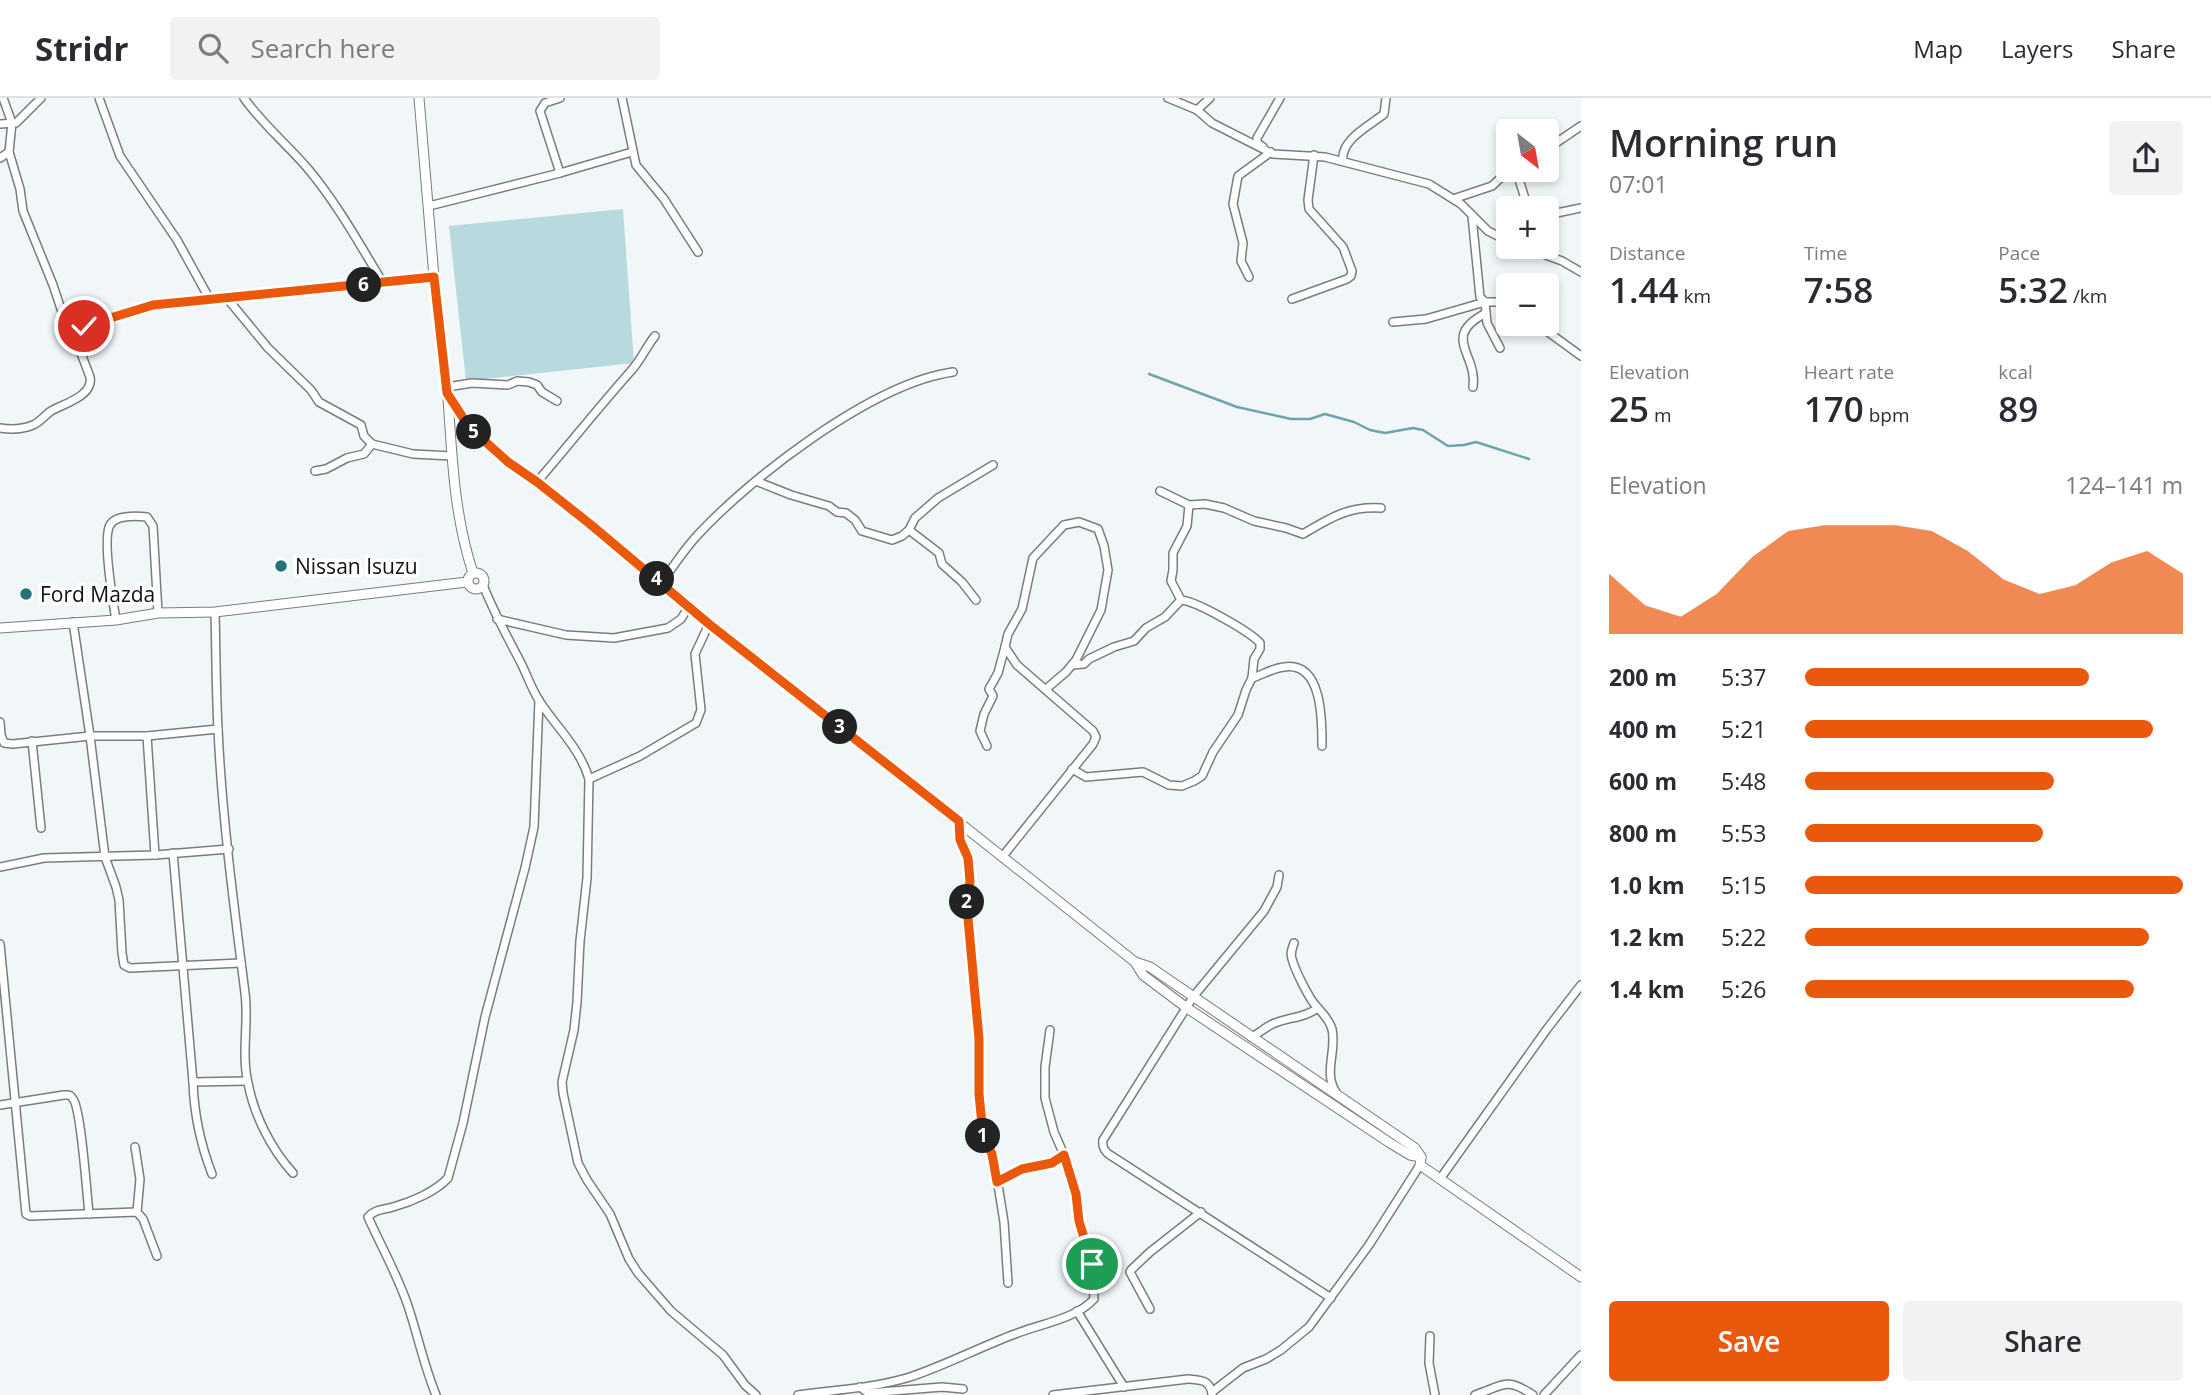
<!DOCTYPE html>
<html lang="en">
<head>
<meta charset="utf-8">
<style>
	body { margin:0; font-family:"Open Sans",sans-serif; background:#f2f2f3; color:#2b2b33; height:100vh; display:flex; flex-direction:column; font-size:26px; white-space:nowrap }
	* { box-sizing:border-box; margin:0 }
	p { font-size:23px; color:#7c7c81 }
	.icon { flex:none; width:38px; height:38px; fill:none; stroke:currentColor; stroke-width:2; stroke-linecap:round; stroke-linejoin:round }
	.map { position:relative; flex:1; overflow:hidden }
	.details { display:flex; flex-direction:column; background:#fff; width:630px }
	.details>* { flex:none }
	.needle { width:46px; rotate:149deg }
	.fabs { position:absolute; left:1496px; top:21px; display:grid; gap:14px }
	.fabs a { display:grid; place-items:center; width:63px; height:63px; border-radius:7px; background:#fff; box-shadow:0 4px 10px #0003; font-size:35px }
	.pin { position:absolute; display:grid; place-items:center; width:60px; height:60px; color:#fff; margin:-30px; border:4px solid #fff; border-radius:50%; box-shadow:0 2px 7px #0007 }
	.km { position:absolute; width:35px; height:35px; margin:-18px; border-radius:50%; background:#222; color:#fff; font-size:19px; line-height:35px; text-align:center }
	.round { display:grid; place-items:center; flex:none; width:74px; height:74px; border-radius:7px; background:#f2f2f3 }
	.overview { display:flex; align-items:center; justify-content:space-between; height:119px; padding:0 28px }
	h1 { font-size:38px; font-weight:600; line-height:52px }
	.stats { display:grid; grid-template-columns:repeat(3,1fr); gap:10px; height:119px; padding:7px 28px }
	.stats div { display:grid; align-content:center }
	.stats b { font-size:35px; font-weight:600 }
	.stats small { font-size:19px; font-weight:400 }
	.stats p { font-size:19px }
	.chart { height:196px; padding:14px 28px }
	.chart p { display:flex; justify-content:space-between }
	.chart svg { width:100%; height:126px; margin-top:7px; fill:#ea580c; opacity:.7 }
	.cta { display:flex; gap:14px; margin-top:auto; padding:14px 28px }
	.cta a { flex:1; height:80px; border-radius:7px; background:#ea580c; color:#fff; font-size:28px; font-weight:600; line-height:80px; text-align:center }
	.cta a+a { background:#f2f2f3; color:#2b2b33 }
	ul { padding:0 28px; list-style:none; font-size:23px }
	li { display:grid; grid-template-columns:112px 84px 1fr; align-items:center; height:52px }
	li i { height:18px; border-radius:9px; background:#ea580c }
	header { display:flex; align-items:center; gap:42px; box-sizing:border-box; height:98px; padding:0 35px; background:#fff; border-bottom:2px solid #e1e1e2 }
	header strong { font-size:33px }
	nav { display:flex; gap:38px; margin-inline-start:auto; font-size:24px }
	.search { width:490px; height:63px; background:#f2f2f3; display:flex; align-items:center; gap:18px; box-sizing:border-box; padding:0 24px; border-radius:7px; color:#7c7c81; font-size:26px }
	main { display:flex; flex:1; min-height:0 }
	.map>svg:first-child { display:block }
</style>
</head>
<body>
<header>
<strong>Stridr</strong>
<div class="search"><svg class="icon" aria-label="search" viewBox="0 0 24 24"><circle cx="10" cy="10" r="6"/><path d="M15 15l6 6"/></svg>Search here</div>
<nav><a>Map</a><a>Layers</a><a>Share</a></nav>
</header>
<main>
<div class="map">
<svg width="1581" height="1297" viewBox="0 0 1581 1297">
	<rect width="100%" height="100%" fill="#f1f7f8"/>
	<polygon fill="#b8d9dd" points="623,111 634,265 466,283 449,128"/>
	<g fill="none" stroke-linecap="round" stroke-linejoin="round">
		<polyline stroke="#70a4aa" stroke-width="2.5" points="1149,276 1237,309 1291,321 1310,321 1325,316 1354,324 1370,332 1385,335 1413,330 1423,332 1448,348 1464,347 1476,344 1529,361"/>
		<g stroke="#787d7d" stroke-width="10">
			<g id="minor">
				<polyline points="3,0 12,25 9,54 20,91 23,113 53,187 65,223 84,228 153,207 434,179"/>
				<polyline points="99,0 120,58 177,142 209,200"/>
				<path d="M244 0C263 27 289 48 309 72 338 107 360 147 383 185"/>
				<polyline points="560,0 545,5 540,13 560,75"/>
				<polyline points="622,0 636,67 664,101 698,154"/>
				<polyline points="1168,0 1197,12 1212,25 1273,56 1325,59 1429,86 1461,106 1488,133 1508,143"/>
				<polyline points="1197,12 1210,0"/>
				<polyline points="0,26 16,25 41,0"/>
				<polyline points="1263,49 1257,45 1257,40 1280,0"/>
				<polyline points="1547,51 1581,28"/>
				<polyline points="0,60 9,54"/>
				<path d="M1343 63C1340 42 1369 28 1384 16L1386 0"/>
				<polyline points="1516,72 1528,110"/>
				<polyline points="1453,101 1492,88 1509,72"/>
				<polyline points="429,108 560,75 632,54"/>
				<polyline points="1547,117 1581,110"/>
				<polyline points="1472,118 1480,199 1485,204 1487,225 1500,250"/>
				<polyline points="1524,149 1562,163 1581,174"/>
				<polyline points="1249,179 1241,163 1243,145 1233,106 1238,78 1271,54"/>
				<polyline points="226,199 268,250 311,292 319,304 361,327 364,338 372,346 413,356 452,358"/>
				<polyline points="1292,201 1347,181 1351,178 1352,173 1343,149 1309,111 1308,102 1314,57"/>
				<polyline points="1393,224 1426,221 1485,204 1508,204"/>
				<polyline points="1537,226 1581,258"/>
				<polyline points="447,289 472,285 508,287 517,283 529,284 537,287 542,294 557,303"/>
				<path d="M1473 289C1478 256 1440 239 1486 215"/>
				<path d="M0 330C11 332 23 331 33 327 40 324 45 317 51 313 63 306 94 298 90 279L70 226"/>
				<polyline points="315,373 326,371 347,360 364,356 372,346"/>
				<polyline points="756,383 791,397 829,408 837,414 846,415 855,422 862,433 892,442 902,438 909,432 915,420 938,400 993,367"/>
				<path d="M537 384C568 348 598 310 630 274 640 264 646 249 655 238"/>
				<path d="M1160 393 1189 407 1205 406 1224 410 1254 423 1286 430 1303 436C1330 420 1348 408 1381 410"/>
				<polyline points="909,432 939,455 942,466 962,484 976,502"/>
				<path d="M662 484C672 470 682 455 694 441 748 381 873 285 953 274"/>
				<path d="M483 487C494 515 507 538 521 565 527 577 532 592 540 604 557 630 580 650 589 681L587 780 580 843 577 904 574 932 562 984 563 995 578 1065 587 1082 610 1116 629 1161 638 1175 671 1213 723 1257 745 1287 756 1297"/>
				<polyline points="1181,502 1171,483 1173,472 1173,455 1187,428 1189,407"/>
				<path d="M215 514C216 553 216 592 218 631 222 719 234 808 245 895 249 925 241 955 248 985 254 1017 271 1051 293 1075"/>
				<polyline points="497,521 566,537 614,540 668,530 681,521 689,508"/>
				<path d="M116 522C113 504 102 441 110 427 116 417 137 418 147 419L153 428 158 515"/>
				<polyline points="73,524 90,638 105,759 116,789 119,802 122,855 124,867 130,870 241,865"/>
				<path d="M1252 580C1262 577 1273 570 1284 569 1323 563 1322 624 1322 648"/>
				<polyline points="0,624 1,637 4,645 13,646 90,638 147,638 218,631"/>
				<polyline points="147,638 155,757"/>
				<polyline points="32,643 41,730"/>
				<polyline points="987,648 980,633 984,616 993,598 989,591 998,575 1005,549"/>
				<path d="M1072 671 1086 679 1143 674 1169 687 1182 688 1194 683 1202 678 1213 654 1238 617 1246 592 1252 580 1254 561 1260 551V545C1249 533 1196 503 1181 502L1165 519 1146 530 1134 543 1114 549 1089 561 1084 566 1072 567"/>
				<polyline points="589,681 640,658 696,625 701,612 695,556 709,526"/>
				<polyline points="959,723 960,742 968,760 970,784 967,809 979,941 979,996 983,1037 995,1068 1004,1124 1008,1185"/>
				<polyline points="173,755 193,984 247,983"/>
				<polyline points="1003,758 1093,646 1096,639 1093,633 1017,567 1005,549 1008,536 1022,511 1033,460 1064,427 1079,424 1098,431 1104,448 1108,472 1101,512 1076,562 1066,574 1046,591"/>
				<polyline points="0,769 44,760 155,757 229,751"/>
				<path d="M1279 777 1277 789 1264 813 1193 899 1103 1042C1102 1049 1104 1053 1110 1057L1331 1200"/>
				<path d="M1294 845C1292 851 1290 855 1292 861 1295 872 1309 901 1317 909 1323 916 1329 921 1332 931 1337 953 1323 975 1336 994"/>
				<polyline points="0,846 26,1116 30,1118 137,1114 143,1121 157,1158"/>
				<path d="M1251 939C1259 936 1266 928 1275 925 1290 919 1304 920 1318 910"/>
				<path d="M193 984C194 1016 200 1045 212 1076"/>
				<path d="M0 1007 64 997C69 997 70 996 73 1001 81 1010 87 1098 89 1116"/>
				<polyline points="135,1049 140,1081 137,1114"/>
				<polyline points="1440,1081 1547,931 1581,887"/>
				<polyline points="997,1084 1022,1071 1052,1065 1064,1057"/>
				<polyline points="1150,1211 1130,1174 1131,1172 1150,1154 1201,1114"/>
				<polyline points="1077,1213 1124,1289"/>
				<polyline points="1430,1238 1429,1265 1435,1297"/>
				<polyline points="860,1289 868,1295 942,1289 963,1291"/>
				<polyline points="1212,1294 1243,1270 1266,1261 1281,1252 1309,1229 1369,1147 1420,1067"/>
				<path d="M436 1297C424 1268 418 1238 408 1208 398 1178 381 1148 368 1119 375 1111 383 1112 393 1109 411 1104 435 1094 448 1080L463 1025 485 919 525 770 534 729 539 602"/>
				<path d="M798 1297C835 1292 874 1290 910 1279 946 1267 980 1249 1015 1236 1040 1226 1076 1221 1094 1201L1092 1166 1079 1123 1076 1095 1064 1057 1054 1034 1045 1000V969L1050 932"/>
				<path d="M1053 1297 1188 1281C1201 1282 1210 1282 1212 1296"/>
				<path d="M1475 1297C1504 1287 1506 1279 1533 1297"/>
				<polyline points="1544,1297 1581,1257"/>
			</g>
		</g>
		<g stroke="#787d7d" stroke-width="11">
			<g id="tertiary">
				<polyline points="419,0 434,179 447,295 469,329 507,364 537,384 590,426 709,526 1135,864 1150,869 1415,1050 1421,1059 1420,1067 1581,1179"/>
				<path d="M448 300C452 358 454 418 473 475"/>
				<circle cx="476" cy="483" r="8"/>
				<polyline points="0,530 116,522 158,515 215,514 467,484"/>
				<polyline points="1135,864 1143,877 1187,910 1390,1045 1410,1057 1421,1059"/>
			</g>
		</g>
		<use href="#minor" stroke="#fff" stroke-width="7"/>
		<use href="#tertiary" stroke="#fff" stroke-width="9"/>
	</g>
	<g fill="none" stroke-linecap="round" stroke-linejoin="round">
		<g stroke="#fff" stroke-width="14">
			<polyline id="route" points="84,228 153,207 434,179 447,295 469,329 508,364 537,384 590,426 709,526 959,723 960,742 968,760 970,783 967,809 979,941 979,996 983,1037 992,1056 997,1084 1022,1071 1052,1065 1064,1057 1076,1096 1079,1123 1092,1166"/>
		</g>
		<use href="#route" stroke="#ea580c" stroke-width="9"/>
	</g>
	<g fill="#267077" stroke="#fff" stroke-width="2.5">
		<circle cx="281" cy="468" r="7"/>
		<circle cx="26" cy="496" r="7"/>
	</g>
	<g text-anchor="middle" dominant-baseline="central" stroke-width="7" stroke-linejoin="round" paint-order="stroke">
		<g font-size="21" fill="#101212" stroke="#fff" text-anchor="start">
			<text x="295" y="468">Nissan Isuzu</text>
			<text x="40" y="496">Ford Mazda</text>
		</g>
	</g>
</svg>
<div class="fabs">
<a><svg class="needle" viewBox="-14 -14 28 28"><path d="M0-13l5 13h-10z" fill="#e53935"/><path d="M0 13l5-13h-10z" fill="#7c7c81"/></svg></a>
<a>+</a>
<a>−</a>
</div>
<div class="pin" style="left:1092px;top:1166px;background:#1e9e55"><svg class="icon" aria-label="arrive" viewBox="0 0 24 24"><path d="M6 21V4h12l-3 4 3 4H6"/></svg></div>
<div class="pin" style="left:84px;top:228px;background:#d93025"><svg class="icon" aria-label="check" viewBox="0 0 24 24"><path d="M5 12l5 5 9-10"/></svg></div>
<b class="km" style="left:983px;top:1038px">1</b>
<b class="km" style="left:967px;top:804px">2</b>
<b class="km" style="left:840px;top:629px">3</b>
<b class="km" style="left:657px;top:481px">4</b>
<b class="km" style="left:474px;top:334px">5</b>
<b class="km" style="left:364px;top:187px">6</b>
</div>
<section class="details">
<div class="overview"><div><h1>Morning run</h1><p>07:01</p></div><a class="round"><svg class="icon" aria-label="share" viewBox="0 0 24 24"><path d="M12 15V3M7 8l5-5 5 5M5 13v7h14v-7"/></svg></a></div>
<div class="stats">
<div><p>Distance</p><b>1.44<small> km</small></b></div>
<div><p>Time</p><b>7:58</b></div>
<div><p>Pace</p><b>5:32<small> /km</small></b></div>
</div>
<div class="stats">
<div><p>Elevation</p><b>25<small> m</small></b></div>
<div><p>Heart rate</p><b>170<small> bpm</small></b></div>
<div><p>kcal</p><b>89</b></div>
</div>
<div class="chart"><p><span>Elevation</span>124–141 m</p>
<svg viewBox="0 0 160 44" preserveAspectRatio="none"><path d="M0 44V23L10 34L20 38L30 30L40 17L50 8L60 6L70 6L80 6L90 8L100 15L110 25L120 30L130 27L140 19L150 15L160 23V44z"/></svg>
</div>
<ul>
<li><b>200 m</b>5:37<i style="width:75%"></i></li>
<li><b>400 m</b>5:21<i style="width:92%"></i></li>
<li><b>600 m</b>5:48<i style="width:66%"></i></li>
<li><b>800 m</b>5:53<i style="width:63%"></i></li>
<li><b>1.0 km</b>5:15<i style="width:100%"></i></li>
<li><b>1.2 km</b>5:22<i style="width:91%"></i></li>
<li><b>1.4 km</b>5:26<i style="width:87%"></i></li>
</ul>
<div class="cta"><a>Save</a><a>Share</a></div>
</section>
</main>
</body>
</html>
